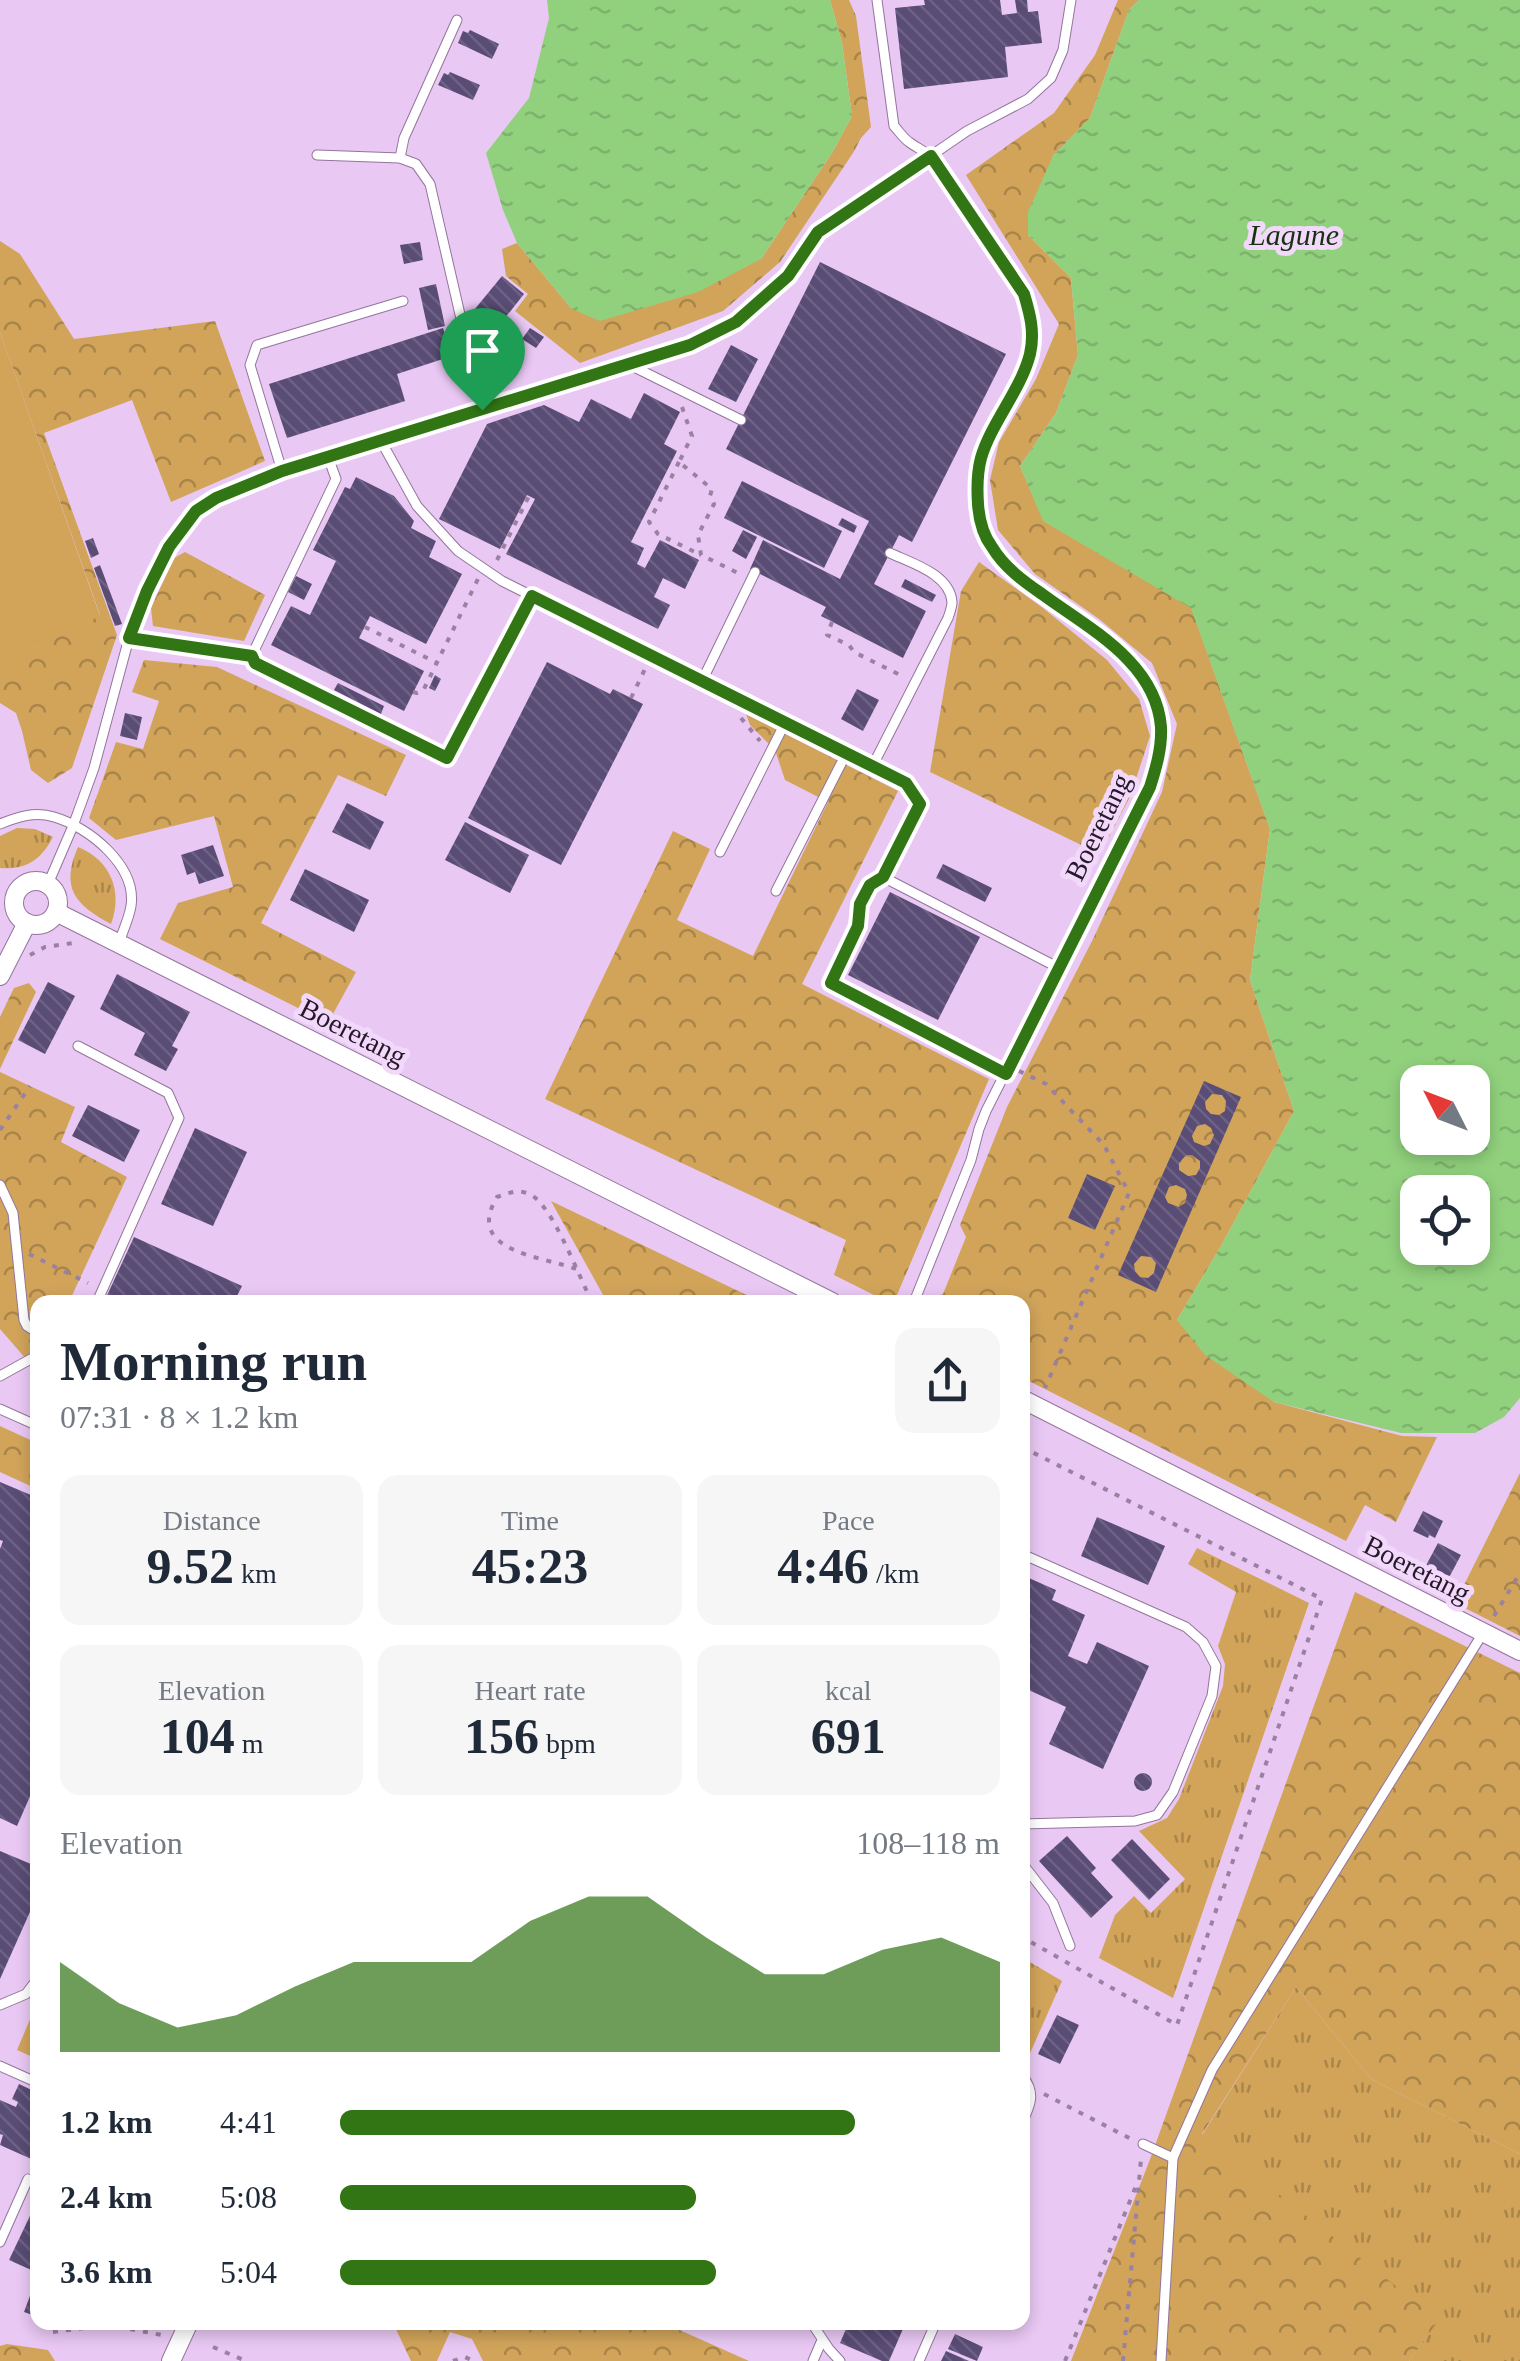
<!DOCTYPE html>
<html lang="en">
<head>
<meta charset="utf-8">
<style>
	body { margin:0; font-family:Georgia,serif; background:#f6f6f7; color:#1f2937; height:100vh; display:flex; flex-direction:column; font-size:38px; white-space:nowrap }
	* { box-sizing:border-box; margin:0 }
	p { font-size:32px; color:#747a83 }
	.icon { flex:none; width:55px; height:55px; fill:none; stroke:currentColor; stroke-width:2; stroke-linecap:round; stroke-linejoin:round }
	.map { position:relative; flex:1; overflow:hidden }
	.panel { position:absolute; left:30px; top:1295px; width:1000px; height:1035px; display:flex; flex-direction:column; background:#fff; border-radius:20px; box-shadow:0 5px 15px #0003 }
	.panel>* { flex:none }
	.needle { width:65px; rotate:312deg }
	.fabs { position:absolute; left:1400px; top:1065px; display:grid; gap:20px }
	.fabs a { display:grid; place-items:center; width:90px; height:90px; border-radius:20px; background:#fff; box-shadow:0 5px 15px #0003; font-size:50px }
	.pin { position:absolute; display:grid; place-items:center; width:85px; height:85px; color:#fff; margin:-102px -42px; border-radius:50% 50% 50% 0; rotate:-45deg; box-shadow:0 0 10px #0007 }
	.pin .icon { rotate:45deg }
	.round { display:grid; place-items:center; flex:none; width:105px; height:105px; border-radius:20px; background:#f6f6f7 }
	.head { display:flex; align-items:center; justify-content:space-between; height:170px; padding:0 30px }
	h1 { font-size:55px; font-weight:800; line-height:75px }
	.stats { display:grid; grid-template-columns:repeat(3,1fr); gap:15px; height:170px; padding:10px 30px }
	.stats div { display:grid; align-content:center; border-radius:20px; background:#f6f6f7; text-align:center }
	.stats b { font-size:50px; font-weight:800 }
	.stats small { font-size:28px; font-weight:400 }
	.stats p { font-size:28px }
	.chart { height:280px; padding:20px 30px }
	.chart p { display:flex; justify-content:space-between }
	.chart svg { width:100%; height:180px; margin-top:10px; fill:#317514; opacity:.7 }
	ul { padding:0 30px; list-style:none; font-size:32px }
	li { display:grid; grid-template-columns:160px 120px 1fr; align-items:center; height:75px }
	li i { height:25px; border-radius:12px; background:#317514 }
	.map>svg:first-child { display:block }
</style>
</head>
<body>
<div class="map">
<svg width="1520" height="2361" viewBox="0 0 1520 2361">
	<defs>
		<pattern id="grass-tufts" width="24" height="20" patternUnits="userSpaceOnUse" patternTransform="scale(2.5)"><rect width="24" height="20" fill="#d1a45a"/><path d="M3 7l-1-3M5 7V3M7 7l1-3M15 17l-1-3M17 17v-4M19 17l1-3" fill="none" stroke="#a9854a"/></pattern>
		<pattern id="forest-crowns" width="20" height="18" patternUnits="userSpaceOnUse" patternTransform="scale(2.5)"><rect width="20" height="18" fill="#d1a45a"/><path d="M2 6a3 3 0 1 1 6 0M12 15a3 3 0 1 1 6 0" fill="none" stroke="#a9854a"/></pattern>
		<pattern id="water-ripples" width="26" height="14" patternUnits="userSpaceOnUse" patternTransform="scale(2.5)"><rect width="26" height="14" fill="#91d17d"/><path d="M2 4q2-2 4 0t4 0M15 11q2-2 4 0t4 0" fill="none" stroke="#7db36c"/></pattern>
		<pattern id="building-back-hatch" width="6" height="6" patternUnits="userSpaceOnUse" patternTransform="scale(2.5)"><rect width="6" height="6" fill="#594c75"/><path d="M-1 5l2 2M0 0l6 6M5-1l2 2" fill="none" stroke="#6d6284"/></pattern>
	</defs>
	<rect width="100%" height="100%" fill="#e9c8f3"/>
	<g fill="url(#grass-tufts)">
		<path d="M17 828 35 829 53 837C41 860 26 870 0 868V836Z"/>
		<path d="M78 847C111 860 123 892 111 924 75 905 60 888 78 847Z"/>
		<polygon points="1197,1548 1309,1603 1173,1998 1099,1958 1115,1915 1134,1896 1151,1913 1185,1879 1139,1831 1167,1818 1179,1799 1223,1686 1225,1664 1218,1646 1236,1592 1188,1564"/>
		<polygon points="1023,1958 1062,1981 1027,2060 1022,2058"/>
		<polygon points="1296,1987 1371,2079 1520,2154 1520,2361 1409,2361 1438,2320 1202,2135"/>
	</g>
	<g fill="url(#forest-crowns)">
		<polygon points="830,0 849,0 856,16 871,127 861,138 853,153 780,262 723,311 580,363 515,311 528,294 506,276 502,249 517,243 572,309 761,259 832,153 852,116 842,43"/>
		<polygon points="1118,0 1139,0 1129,10 1090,118 1053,156 1028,235 1071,278 1078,355 1056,413 1020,466 1044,521 1191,607 1270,829 1250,980 1294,1111 1221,1246 1177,1320 1274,1402 1402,1436 1437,1437 1396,1522 1365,1505 1346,1541 1023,1378 1022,1302 931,1302 932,1298 943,1294 966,1237 960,1225 1007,1107 1093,939 1162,792 1177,724 1152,663 1099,619 1035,574 998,530 990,480 999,442 1036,379 1059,324 966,175 1054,113 1095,55"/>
		<polygon points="0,241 20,254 74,339 215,321 265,461 171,502 132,400 44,433 117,635 72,768 48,783 31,770 22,731 16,713 0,703 0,664 100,615 0,332"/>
		<polygon points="185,552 265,595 244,641 153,626 151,608 174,558"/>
		<polygon points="979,562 1043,608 1107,660 1139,699 1150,736 1130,797 1100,854 930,772 961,591"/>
		<polygon points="144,660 217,667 406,755 386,796 338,775 261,923 356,972 328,1023 160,939 178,903 233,887 214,816 116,840 89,818 116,742 143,749 159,701 132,692"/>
		<polygon points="746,714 898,791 802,984 989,1079 894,1302 888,1302 834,1275 846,1240 545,1099 673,831 710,849 677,920 753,956 828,802 785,780 775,750 750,725"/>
		<polygon points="29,983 36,992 0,1069 0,1017 14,988"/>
		<polygon points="0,1072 75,1107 61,1142 127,1177 69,1302 38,1302 37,1368 33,1367 0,1329"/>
		<polygon points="551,1201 761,1302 607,1302"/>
		<polygon points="0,1426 37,1443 37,1489 0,1472"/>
		<polygon points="1520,1473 1520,1636 1455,1603"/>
		<polygon points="1355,1592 1520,1673 1520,2154 1371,2079 1296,1987 1202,2134 1439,2320 1409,2361 1071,2361 1149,2162"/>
		<polygon points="37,2003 37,2059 17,2050"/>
		<polygon points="393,2323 664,2323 749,2361 483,2361 472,2339 450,2332 437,2361 411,2361"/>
		<polygon points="7,2344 48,2350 55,2361 0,2361 0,2346"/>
	</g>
	<polygon fill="#d1a45a" points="0,332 100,616 29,650 19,661 0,672"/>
	<g fill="url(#water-ripples)" fill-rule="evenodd">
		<polygon points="547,0 830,0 842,43 852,116 832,153 761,259 698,292 600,321 572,309 517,243 503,210 486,153 529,98 549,18"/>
		<path d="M1139 0H1520V1398L1504 1417 1475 1433H1401L1274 1402 1205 1355 1177 1320 1221 1246 1294 1111 1250 980 1270 829 1191 608 1043 521 1020 466 1056 413 1078 355 1071 278 1028 235V212L1053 156 1090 118 1129 10ZM1418 1082H1472V1138H1418ZM1418 1192H1472V1248H1418Z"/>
	</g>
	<g fill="url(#building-back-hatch)" fill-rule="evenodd">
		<polygon points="924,0 1000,0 1002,15 1017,13 1015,0 1027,0 1028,12 1038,11 1042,43 1005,47 1008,77 904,89 895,8 925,5"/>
		<polygon points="470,30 499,44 492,59 458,43 463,31 468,33"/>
		<polygon points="450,72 480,85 473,100 438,85 444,73 448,75"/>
		<polygon points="420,242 423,260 404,264 400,245"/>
		<polygon points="820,262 1006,354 912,542 899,535 874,584 926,611 903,658 821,616 826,607 750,569 763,540 840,579 869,521 726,449"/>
		<polygon points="502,276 524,294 493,333 470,315"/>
		<polygon points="436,284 445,326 428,330 419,288"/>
		<polygon points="443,328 452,356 397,374 405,401 287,438 269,384"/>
		<polygon points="530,328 544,337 536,348 522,339"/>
		<polygon points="731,345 758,359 736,402 708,389"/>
		<polygon points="644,393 680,412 664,444 677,451 631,542 644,548 637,564 645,568 660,540 699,560 685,589 663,578 654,597 670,605 658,629 506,554 535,499 527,495 500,549 439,519 487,424 544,405 579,422 591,399 631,419"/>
		<polygon points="356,477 394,496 414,521 411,528 436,541 429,557 462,574 426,644 370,616 359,638 424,671 404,711 271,645 291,606 310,615 336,561 313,550 345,487 350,489"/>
		<polygon points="742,481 842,531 824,568 724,518"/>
		<polygon points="842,518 857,526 854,533 838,525"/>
		<polygon points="743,530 757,537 746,559 732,551"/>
		<polygon points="93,538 99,554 91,558 85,541"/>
		<polygon points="100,565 122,624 115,626 94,568"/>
		<polygon points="296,576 312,584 304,600 288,592"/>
		<polygon points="905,579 936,595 932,602 901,587"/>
		<polygon points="547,662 610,694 613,689 643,704 561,865 468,818"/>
		<polygon points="435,675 441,679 435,691 429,688"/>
		<polygon points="338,683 384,706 381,714 334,690"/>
		<polygon points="857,689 879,700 863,731 841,719"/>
		<polygon points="125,713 142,717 137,740 120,736"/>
		<polygon points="347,803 384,822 370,850 332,832"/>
		<polygon points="465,822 529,855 510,893 445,860"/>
		<polygon points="213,845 224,876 199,884 195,872 187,875 181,855"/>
		<polygon points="943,864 992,888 985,902 936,878"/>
		<polygon points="305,869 369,900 354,932 290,900"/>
		<polygon points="890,892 980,937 938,1020 848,975"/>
		<polygon points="117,974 190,1012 172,1046 178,1049 166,1071 134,1055 145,1033 100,1009"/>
		<polygon points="48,982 75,996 45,1054 18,1040"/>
		<path d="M1204 1081 1241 1097 1156 1292 1118 1275ZM1212 1094 1222 1095 1226 1101 1225 1111 1219 1115 1211 1114 1206 1109 1205 1102ZM1205 1124 1211 1128 1214 1135 1210 1144 1204 1146 1194 1142 1192 1136 1197 1126ZM1186 1155H1192L1200 1161V1168L1196 1175 1188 1176 1179 1170V1163ZM1176 1185 1185 1189 1187 1195 1185 1203 1179 1207 1168 1203 1165 1197 1169 1187ZM1141 1256 1151 1257 1156 1263 1154 1273 1148 1278 1140 1277 1135 1271 1134 1264Z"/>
		<polygon points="88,1105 140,1130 124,1162 72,1136"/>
		<polygon points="195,1128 247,1152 213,1226 161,1204"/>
		<polygon points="1087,1174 1115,1186 1095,1230 1068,1218"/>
		<polygon points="134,1237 242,1286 234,1302 104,1302"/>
		<polygon points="0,1482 38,1498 38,1778 17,1826 0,1818 0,1549 3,1541 0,1540"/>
		<polygon points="1423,1511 1443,1521 1435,1538 1429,1535 1428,1538 1413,1531"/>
		<polygon points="1097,1517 1165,1546 1148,1585 1081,1556"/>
		<polygon points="1438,1543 1461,1555 1445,1585 1422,1573"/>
		<polygon points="1022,1575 1056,1590 1052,1600 1085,1615 1068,1656 1087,1664 1097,1642 1149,1666 1103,1769 1049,1744 1066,1707 1022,1687"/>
		<circle cx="1143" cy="1782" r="9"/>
		<polygon points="1067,1836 1096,1868 1091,1873 1113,1897 1091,1918 1039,1861"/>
		<polygon points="1132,1839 1170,1879 1149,1900 1111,1860"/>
		<polygon points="0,1851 38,1867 38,1894 0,1979"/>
		<polygon points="1057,2015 1079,2025 1060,2064 1038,2054"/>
		<polygon points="19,2084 38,2093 38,2162 0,2145 3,2135 0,2134 0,2100 16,2107 18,2102 12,2099"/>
		<polygon points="38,2199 38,2273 9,2260"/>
		<polygon points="34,2285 38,2286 38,2317 24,2312"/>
		<polygon points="849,2322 906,2322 889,2361 882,2361 840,2343"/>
		<polygon points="955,2334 983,2347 977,2361 948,2349"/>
		<polygon points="946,2351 969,2361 941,2361"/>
	</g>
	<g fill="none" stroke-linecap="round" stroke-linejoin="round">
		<g stroke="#93759c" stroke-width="11">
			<g id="lane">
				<path d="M877 0 894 126C899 131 903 138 909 142 917 148 927 152 934 160 951 181 966 206 981 229 999 256 1023 282 1030 314 1050 394 940 447 990 543 1001 566 1024 581 1044 596 1100 637 1175 675 1159 758 1157 768 1152 777 1149 787L986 1111 979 1129 971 1160 914 1302"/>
				<polyline points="317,155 400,158 416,164 430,184 482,410"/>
				<polyline points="400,158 404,138 457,20"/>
				<polyline points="628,364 741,420"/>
				<polyline points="381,441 417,506 458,551 502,581 906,783 920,804 883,877 870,885 860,904 858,926 831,983 1007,1074"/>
				<polyline points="328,457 336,479 252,655 255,663 447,758 532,596"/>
				<polyline points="282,471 250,365 257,345 403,301"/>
				<polyline points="129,638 252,655"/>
				<polyline points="702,681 755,572"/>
				<path d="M872 767 948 618C950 612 952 607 952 602 950 574 911 563 890 553"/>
				<path d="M0 824C17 817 35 811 54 817 89 827 137 866 131 906 129 919 122 932 119 944"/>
				<polyline points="720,852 785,723"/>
				<polyline points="883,877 1059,968"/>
				<polyline points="48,884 73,826 94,768 129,638 147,591 169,547 196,511 216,498 271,475 690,345 736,322 788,276 818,233 967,131 1028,99 1051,78 1063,50 1071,0"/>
				<polyline points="776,891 846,754"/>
				<polyline points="78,1046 168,1093 179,1118 97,1302"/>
				<polyline points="0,1185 13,1213 24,1320 27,1326 38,1333"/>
				<polyline points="0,1376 38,1355"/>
				<polyline points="0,1409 38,1426"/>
				<polyline points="1022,1554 1186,1627 1203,1642 1216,1666 1212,1696 1173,1792 1157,1815 1135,1821 1022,1824"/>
				<polyline points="1022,1863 1053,1903 1070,1946"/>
				<polyline points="0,2005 26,1994 38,1978"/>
				<polyline points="0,2066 38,2083"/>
				<path d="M1022 2075C1036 2093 1031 2104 1022 2123"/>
				<polyline points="1143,2144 1173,2158"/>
				<polyline points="0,2242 28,2179 38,2183"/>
				<polyline points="811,2322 829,2349 840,2361"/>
				<polyline points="813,2361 822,2340"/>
				<polyline points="919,2361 936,2322"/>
				<polyline points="1161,2361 1173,2158 1212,2070 1483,1633"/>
			</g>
		</g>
		<g stroke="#93759c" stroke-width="20">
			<g id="street">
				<circle cx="36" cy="903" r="22"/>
				<polyline points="56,912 832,1302"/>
				<polyline points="0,976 27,923"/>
				<polyline points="1022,1399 1520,1651"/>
				<polyline points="171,2361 189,2322"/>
			</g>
		</g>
		<g stroke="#9a81a1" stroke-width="4" stroke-dasharray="5 8" stroke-linecap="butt">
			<polyline points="682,407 692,436 679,462 712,489 710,496 714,504 698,535 701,555 738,573"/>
			<polyline points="679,462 649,522 658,534 701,555"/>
			<polyline points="497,560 529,496"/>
			<polyline points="832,622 827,635 849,645 854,652 902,676"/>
			<polyline points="365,627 437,663"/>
			<polyline points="413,692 417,693 423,691 478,579"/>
			<polyline points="631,698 645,669"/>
			<polyline points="741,718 760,741"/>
			<polyline points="30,955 45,947 73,943"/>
			<polyline points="1019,1071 1046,1084 1104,1145 1129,1193 1045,1388"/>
			<polyline points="0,1130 30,1086"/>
			<polyline points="29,1254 88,1283"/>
			<path d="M576 1269C542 1256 464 1252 497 1197 508 1193 518 1189 529 1194 551 1202 578 1274 590 1298L592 1302"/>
			<polyline points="1022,1447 1322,1599 1177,2025 1022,1937"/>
			<polyline points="1494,1616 1520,1573"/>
			<polyline points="1044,2094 1133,2140"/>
			<polyline points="53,2332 108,2325 162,2335"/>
			<polyline points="213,2347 246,2361"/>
			<polyline points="453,2361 465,2357 473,2361"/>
			<polyline points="1065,2361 1138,2181"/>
			<polyline points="1123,2361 1141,2159"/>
		</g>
		<use href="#lane" stroke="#fff" stroke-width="9"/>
		<use href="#street" stroke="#fff" stroke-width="18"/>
	</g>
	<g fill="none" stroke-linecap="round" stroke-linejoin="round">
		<g stroke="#fff" stroke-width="20">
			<path id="route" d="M931 156 1024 294C1030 314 1035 332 1030 354 1021 390 991 423 981 458 977 473 977 489 978 504 979 519 983 535 992 547 1004 567 1023 581 1042 594 1088 628 1156 662 1161 727 1162 748 1156 768 1150 787L1006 1074 831 983 858 926 860 904 870 885 883 877 920 804 906 783 532 596 447 758 255 663 252 656 129 638 147 591 169 547 196 511 216 498 282 471 690 345 736 322 788 276 818 232Z"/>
		</g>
		<use href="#route" stroke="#317514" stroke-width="12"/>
	</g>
	<g text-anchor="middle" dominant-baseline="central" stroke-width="10" stroke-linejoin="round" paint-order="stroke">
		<g font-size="28" fill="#251929" stroke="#f2d8fa">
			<text transform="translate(1098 827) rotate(-64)">Boeretang</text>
			<text transform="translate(353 1032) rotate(27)">Boeretang</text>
			<text transform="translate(1417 1569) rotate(27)">Boeretang</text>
		</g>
		<g font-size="30" font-style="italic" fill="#18310f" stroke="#f2d8fa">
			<text x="1294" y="234">Lagune</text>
		</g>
	</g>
</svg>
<div class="fabs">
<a><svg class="needle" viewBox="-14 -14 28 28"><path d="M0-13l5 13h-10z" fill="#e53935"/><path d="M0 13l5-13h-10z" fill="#747a83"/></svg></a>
<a><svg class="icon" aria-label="locate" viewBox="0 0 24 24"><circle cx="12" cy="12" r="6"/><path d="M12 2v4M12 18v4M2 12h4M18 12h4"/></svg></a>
</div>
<div class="pin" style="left:482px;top:410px;background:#1e9e55"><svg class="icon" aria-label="arrive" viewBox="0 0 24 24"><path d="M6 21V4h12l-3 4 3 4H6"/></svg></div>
<section class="panel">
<div class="head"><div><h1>Morning run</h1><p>07:31 · 8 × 1.2 km</p></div><a class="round"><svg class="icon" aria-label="share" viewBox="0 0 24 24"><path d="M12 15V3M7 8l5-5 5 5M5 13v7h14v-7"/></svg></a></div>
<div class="stats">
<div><p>Distance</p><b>9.52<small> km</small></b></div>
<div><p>Time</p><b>45:23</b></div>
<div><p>Pace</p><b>4:46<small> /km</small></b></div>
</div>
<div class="stats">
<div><p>Elevation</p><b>104<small> m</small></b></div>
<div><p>Heart rate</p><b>156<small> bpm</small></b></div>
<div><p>kcal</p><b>691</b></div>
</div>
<div class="chart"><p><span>Elevation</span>108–118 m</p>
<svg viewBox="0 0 160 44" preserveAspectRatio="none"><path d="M0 44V22L10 32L20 38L30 35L40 28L50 22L60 22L70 22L80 12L90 6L100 6L110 16L120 25L130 25L140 19L150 16L160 22V44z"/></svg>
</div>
<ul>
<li><b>1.2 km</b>4:41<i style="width:78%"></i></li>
<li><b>2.4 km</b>5:08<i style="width:54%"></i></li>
<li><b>3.6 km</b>5:04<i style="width:57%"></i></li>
</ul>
</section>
</div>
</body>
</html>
